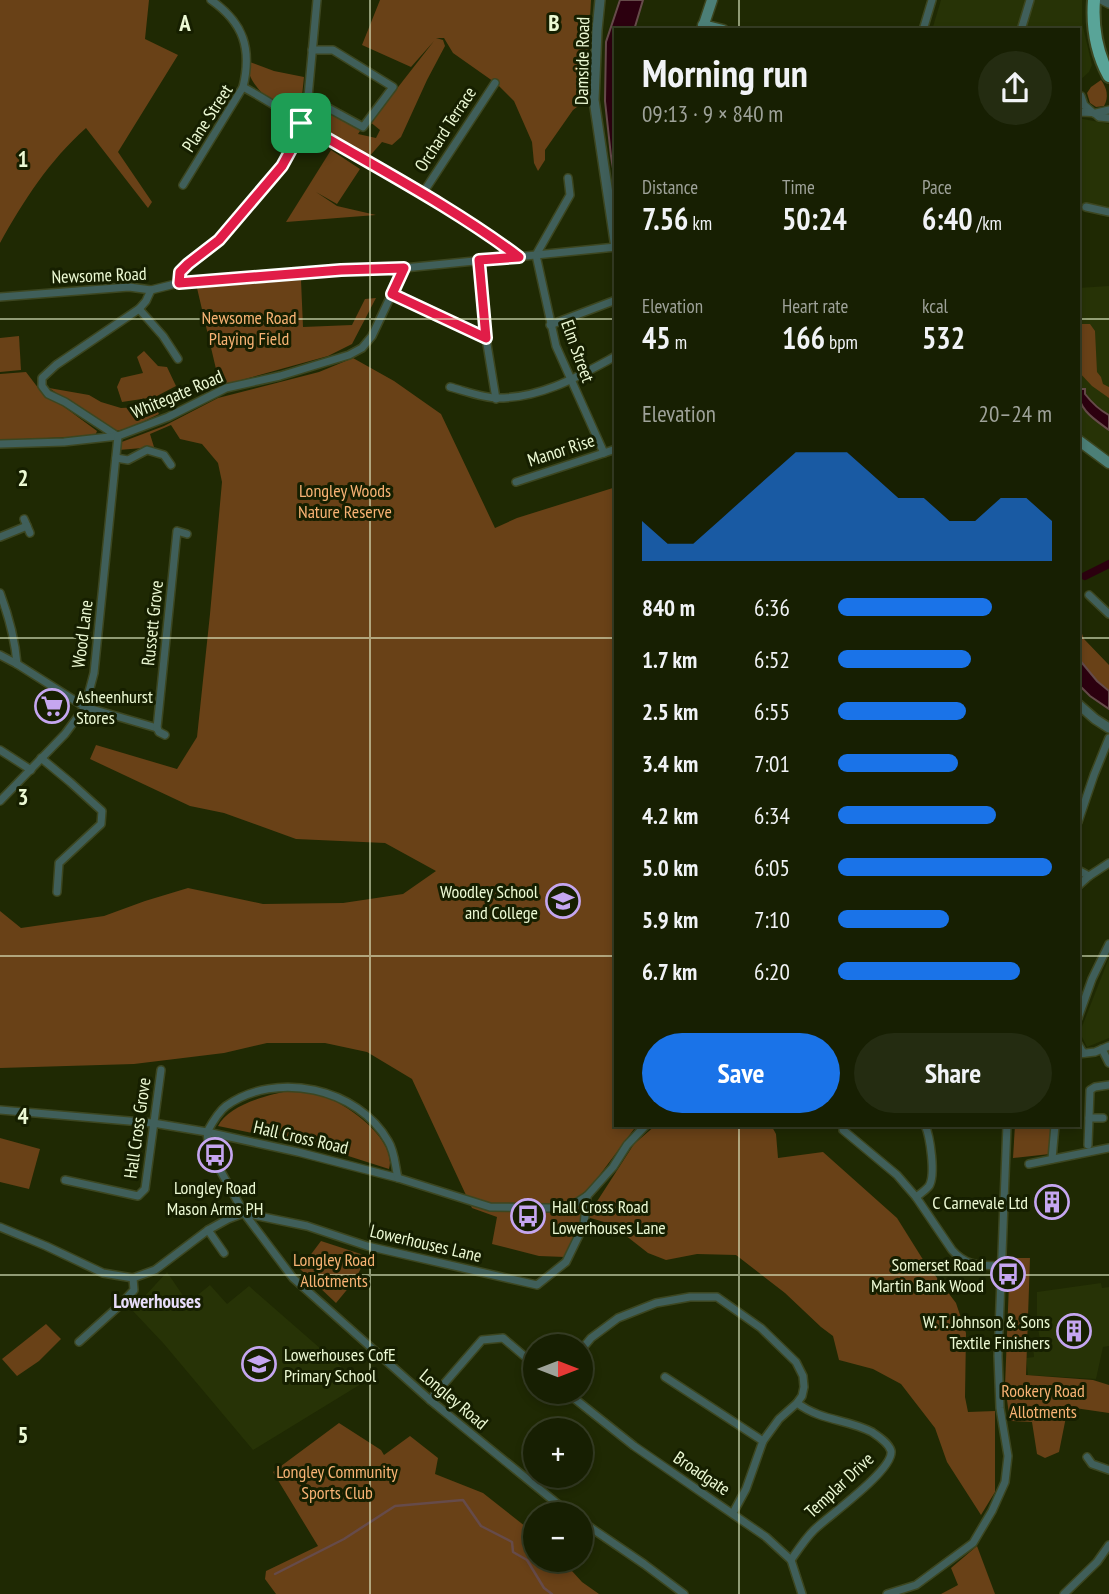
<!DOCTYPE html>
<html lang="en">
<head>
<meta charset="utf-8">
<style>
	body { margin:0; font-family:"PT Sans Narrow",sans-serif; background:#242c11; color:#f1f3f6; height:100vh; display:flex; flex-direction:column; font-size:26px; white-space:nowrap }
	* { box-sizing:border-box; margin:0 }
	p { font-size:23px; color:#9ea299 }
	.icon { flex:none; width:38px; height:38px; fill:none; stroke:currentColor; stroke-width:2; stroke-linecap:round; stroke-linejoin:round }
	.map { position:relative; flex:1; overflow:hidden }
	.details { position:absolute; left:614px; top:28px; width:466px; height:1099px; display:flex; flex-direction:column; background:#171f02; border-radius:0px; box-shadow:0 4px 10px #0003,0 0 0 2px #363d24 }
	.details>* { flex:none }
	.needle { width:46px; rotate:90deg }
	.fabs { position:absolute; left:523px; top:1334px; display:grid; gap:14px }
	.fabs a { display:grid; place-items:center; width:70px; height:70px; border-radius:50%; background:#171f02; box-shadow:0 4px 10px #0003,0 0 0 2px #363d24; font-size:35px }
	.pin { position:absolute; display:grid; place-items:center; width:60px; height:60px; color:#fff; margin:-30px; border-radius:14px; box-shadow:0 4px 10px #0006 }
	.round { display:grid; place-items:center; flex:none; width:74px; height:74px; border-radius:37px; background:#242c11 }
	.head { display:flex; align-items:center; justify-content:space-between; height:119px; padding:0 28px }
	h1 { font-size:38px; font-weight:600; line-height:52px }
	.metrics { display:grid; grid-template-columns:repeat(3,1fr); gap:10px; height:119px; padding:7px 28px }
	.metrics div { display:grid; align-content:center }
	.metrics b { font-size:30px; font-weight:600 }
	.metrics small { font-size:19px; font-weight:400 }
	.metrics p { font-size:19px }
	.chart { height:196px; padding:14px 28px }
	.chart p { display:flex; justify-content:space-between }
	.chart svg { width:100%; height:126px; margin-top:7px; fill:#1a73e8; opacity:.7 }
	.action { display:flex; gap:14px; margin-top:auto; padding:14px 28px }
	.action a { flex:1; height:80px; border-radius:42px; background:#1a73e8; color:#fff; font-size:28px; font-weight:600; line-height:80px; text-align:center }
	.action a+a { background:#242c11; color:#f1f3f6 }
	ul { padding:0 28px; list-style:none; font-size:23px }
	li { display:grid; grid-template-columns:112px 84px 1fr; align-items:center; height:52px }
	li i { height:18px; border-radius:9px; background:#1a73e8 }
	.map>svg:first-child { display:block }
</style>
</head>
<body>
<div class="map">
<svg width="1109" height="1594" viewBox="0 0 1109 1594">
	<rect width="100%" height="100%" fill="#1f2903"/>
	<g fill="#273306">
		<polygon points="941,0 1082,0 1082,23 1092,65 1089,72 1078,82 1078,30 932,30"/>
		<polygon points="1078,118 1109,124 1109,214 1078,207"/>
		<polygon points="1109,286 1109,467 1078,448 1078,288"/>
		<polygon points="1109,958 1109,1038 1087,1047 1081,1035 1081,1029"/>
		<polygon points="167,1272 188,1303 210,1285 227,1304 249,1286 361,1384 253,1450 164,1344 132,1310"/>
		<polygon points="1101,1283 1102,1288 1109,1287 1109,1346 1103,1347 1096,1379 1028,1375 1026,1358 1034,1357 1033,1347 1041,1346 1037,1322 1037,1292"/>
	</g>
	<g fill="#694117">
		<path d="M0 0H149L145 39 178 55 118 152 152 202 148 208 86 128C49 161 24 200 0 243Z"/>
		<path d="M380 0H591L588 56 589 98 573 110 545 150V160L538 171 534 163 532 142 514 101 497 84 453 53 444 38H436L443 40 445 46 427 80 401 137 392 145 382 142 368 158 317 126C312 118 312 111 313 102L362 128 358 134 376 138 380 130 369 121 388 100 434 41 411 67 362 45Z"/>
		<path d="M247 61 274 71 304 77 302 96 299 103 288 106H275C262 93 247 81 247 61Z"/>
		<path d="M1101 80C1107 88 1109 97 1104 106L1096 107 1090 103 1087 93 1091 87Z"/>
		<polygon points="331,150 360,169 337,204 316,192 337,206 376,215 286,222"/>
		<polygon points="301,280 303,327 352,325 365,299 376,298 352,344 328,356 220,386 197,288"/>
		<polygon points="1078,324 1090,324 1095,331 1097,372 1101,377 1103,384 1109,387 1109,398 1092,386 1078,371"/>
		<polygon points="19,336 21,370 0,372 0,338"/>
		<polygon points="144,351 158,366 167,367 176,386 155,397 122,402 117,387 121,378 143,373 137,357"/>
		<polygon points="353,358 394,381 441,414 495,528 517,518 616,487 616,1125 637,1125 590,1188 583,1223 565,1257 539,1256 492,1244 497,1217 472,1208 412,1079 367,1052 325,1043 267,1043 224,1053 134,1064 0,1068 0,911 21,928 104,916 145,901 188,888 263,904 343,903 403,894 436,871 385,843 296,839 224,813 190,806 90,759 96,745 177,769 197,737 210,614 222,482 218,463 202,444 180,439 171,425 150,434 154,447 119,450 119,443 164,426 218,398 319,372"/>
		<polygon points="26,372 45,397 63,406 97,431 95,436 0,440 0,374"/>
		<path d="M49 388 89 395 101 402 121 408 141 407 153 403 159 414C144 421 128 431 112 431Z"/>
		<polygon points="1078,623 1084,639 1109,665 1109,691 1097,681 1078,658 1080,639 1078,634"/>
		<path d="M290 1091C303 1092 317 1093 328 1098 351 1107 397 1141 389 1169L320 1147 218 1126C228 1105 269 1094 290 1091Z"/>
		<polygon points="656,1125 771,1125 776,1134 778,1158 823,1152 897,1218 922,1258 956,1303 966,1333 965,1397 968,1412 995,1411 995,1492 981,1515 947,1462 935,1428 901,1384 873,1369 839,1360 833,1336 821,1327 785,1293 736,1255 697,1254 666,1260 648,1253 611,1224 587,1217 634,1144"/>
		<polygon points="1015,1125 1053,1125 1050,1154 1013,1158"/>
		<polygon points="0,1138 40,1149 29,1189 0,1182"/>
		<polygon points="321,1241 367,1256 355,1280 336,1303 300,1269"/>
		<polygon points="1010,1258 1030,1258 1026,1375 1093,1380 1109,1385 1109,1413 1068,1407 1059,1452 1045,1458 1037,1454 1032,1422 1010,1421 1005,1386"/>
		<polygon points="46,1324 61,1339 39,1361 17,1376 2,1359"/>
		<polygon points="339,1423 381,1450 384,1455 410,1436 438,1458 435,1474 483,1493 535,1534 536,1559 561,1559 582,1582 599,1594 276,1594 265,1579 266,1571 318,1546 273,1472"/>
		<polygon points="977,1546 995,1594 941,1594 958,1585 951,1568"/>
	</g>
	<g fill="#2c000f" stroke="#664b4a" stroke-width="2">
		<polygon points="620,0 643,0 634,30 616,30 616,187 611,156 605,101 606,42"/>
		<path d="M1078 389H1085V394C1092 403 1099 410 1109 415V430C1094 419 1078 410 1078 389Z"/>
		<polygon points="1078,658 1097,681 1109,691 1109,709 1090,696 1078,684"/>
	</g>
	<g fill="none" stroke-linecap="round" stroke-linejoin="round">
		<polyline stroke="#664b4a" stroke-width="2.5" points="275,1574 344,1539 395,1506 463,1500 481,1526 512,1542 513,1552 527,1560 544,1588 552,1594"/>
		<polyline stroke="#2c000f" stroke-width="8" points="1085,576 1109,564"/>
		<g stroke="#3c4620" stroke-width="10">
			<g id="minor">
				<path d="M211 0C244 23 252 49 243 87"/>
				<polyline points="1101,0 1109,4"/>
				<polyline points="923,30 932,0"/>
				<polyline points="1021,30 1030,0"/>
				<polyline points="308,97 363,127 393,87 333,50 312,50"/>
				<polyline points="1078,97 1081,96 1084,105 1092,112"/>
				<path d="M1078 112C1087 113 1093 110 1099 117L1109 118"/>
				<polyline points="1096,113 1109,110"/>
				<polyline points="568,178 570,195 536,255 556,346 604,453"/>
				<path d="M183 185 243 87C278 106 310 128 344 148 404 183 463 216 519 257"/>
				<polyline points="423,193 495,83"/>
				<polyline points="1086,207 1109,212"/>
				<polyline points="479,260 486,338 496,399"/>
				<polyline points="179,283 180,272 219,240 233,224 282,166 293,146 308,97 317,0"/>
				<polyline points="392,294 486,338"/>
				<polyline points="0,297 129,287 151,290 179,283 341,270 404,268 616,247"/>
				<polyline points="139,309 163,336 178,359"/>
				<polyline points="550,325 616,300"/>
				<path d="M450 387C465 391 483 398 498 398 542 398 579 376 616 356"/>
				<polyline points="117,436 65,402 48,394 42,386 42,378 56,365 139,309 146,301 151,290"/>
				<polyline points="0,444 64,442 118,436 168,417 226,388 280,376 349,355 362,348 372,336 404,268"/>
				<polyline points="116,458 128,460 147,450 164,455 171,465"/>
				<polyline points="516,482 616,449"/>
				<polyline points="24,519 30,533"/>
				<polyline points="0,537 27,526"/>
				<path d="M0 593C9 617 15 638 17 664"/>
				<polyline points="1089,595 1109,614"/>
				<polyline points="0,655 17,664 85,707 157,728 159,732 165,735"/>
				<polyline points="157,728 177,531 187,534"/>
				<polyline points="0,750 31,770"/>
				<polyline points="41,758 70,782 102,811 101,824 59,863 57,892"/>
				<polyline points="0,801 65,734 85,707 94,673 118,436"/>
				<polyline points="1078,822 1094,775 1109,738"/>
				<polyline points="1078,870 1089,876"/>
				<polyline points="1078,886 1089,876 1109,863"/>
				<polyline points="1078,1018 1092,979 1109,944"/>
				<polyline points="1078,1044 1082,1051 1084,1053"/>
				<polyline points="1102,1049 1109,1063"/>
				<polyline points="1078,1054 1095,1052 1109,1046"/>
				<polyline points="0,1110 153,1123 207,1132 298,1152 398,1178 490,1207 550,1208 573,1205 587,1196 613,1167 627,1145 646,1125"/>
				<polyline points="1089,1118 1103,1118"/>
				<path d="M844 1125 843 1130 897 1175 916 1197 952 1250C967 1267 980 1265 1001 1266"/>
				<polyline points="207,1132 209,1150 244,1213 293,1278 430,1400 570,1514"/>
				<path d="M207 1132C212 1123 218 1112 226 1106 276 1070 358 1088 388 1141 395 1152 395 1166 398 1178"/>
				<polyline points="1088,1145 1090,1090 1095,1087 1109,1085"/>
				<polyline points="1052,1159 1055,1125"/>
				<polyline points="1029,1164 1109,1148"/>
				<polyline points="65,1180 138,1196 145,1189 161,1070"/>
				<path d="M916 1197C920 1194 926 1190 929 1186 936 1175 930 1136 925 1125"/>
				<polyline points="0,1227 46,1246 103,1273 133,1278 155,1270 208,1230 228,1219 244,1213 307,1226 367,1246 537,1285 566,1262 584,1225 587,1196"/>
				<polyline points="208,1230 224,1253"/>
				<polyline points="79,1342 119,1306 134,1290 133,1278"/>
				<polyline points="581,1350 591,1338 618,1318 656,1303 690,1297 717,1297 761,1328 796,1362 803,1376 804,1387 802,1396 797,1403 779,1419 763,1441 746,1489 733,1513"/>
				<polyline points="665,1377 763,1441"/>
				<polyline points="565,1391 634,1446 766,1537 791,1560 802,1594"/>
				<polyline points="430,1400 482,1340 503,1338 536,1366"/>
				<polyline points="1087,1457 1092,1464 1109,1470"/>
				<polyline points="581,1521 644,1564 684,1594"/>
				<path d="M791 1560C798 1550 805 1539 814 1530 827 1517 894 1470 891 1451 889 1443 878 1436 872 1432 847 1419 821 1421 797 1403"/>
				<polyline points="887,1594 916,1585 973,1543 992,1511 1005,1482 1008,1456 1000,1408 998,1356 1007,1125"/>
				<polyline points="1064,1594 1097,1562 1109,1545"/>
			</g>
		</g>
		<g stroke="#3c4620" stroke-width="12">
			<g id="tertiary">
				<polyline points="600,0 597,30 594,100 616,248"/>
				<polyline points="1078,704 1095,719 1109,728"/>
			</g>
		</g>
		<g stroke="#3c4620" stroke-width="13">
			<g id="secondary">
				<polyline points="703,25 723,30"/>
				<polyline points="702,30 712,0"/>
				<polyline points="1078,440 1109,463"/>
			</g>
		</g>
		<g stroke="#3c4620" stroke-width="16">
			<path id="trunk" d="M1094 0C1092 27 1096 52 1109 76"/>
		</g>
		<use href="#minor" stroke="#405f5a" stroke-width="7"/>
		<use href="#tertiary" stroke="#405f5a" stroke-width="9"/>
		<use href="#secondary" stroke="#4c7f77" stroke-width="10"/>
		<use href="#trunk" stroke="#59a498" stroke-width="12"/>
	</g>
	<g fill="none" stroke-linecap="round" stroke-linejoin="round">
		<g stroke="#fff" stroke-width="14">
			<path id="route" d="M301 123C375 167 451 206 519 257L479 260 486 338 392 294 404 268 341 270 179 283 180 272 188 264 219 240 282 166 293 146Z"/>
		</g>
		<use href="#route" stroke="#e11d48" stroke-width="9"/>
	</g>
	<path fill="none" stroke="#ecf9d4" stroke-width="2" stroke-opacity="0.55" d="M370 0V1594M739 0V30M0 319H616M1078 319H1109M0 638H616M1078 638H1109M0 956H616M1078 956H1109M739 1125V1594M0 1275H1109"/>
	<defs>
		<g id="supermarket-ring" transform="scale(1.75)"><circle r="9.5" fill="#161f00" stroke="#c5a6f0" stroke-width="1.5"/><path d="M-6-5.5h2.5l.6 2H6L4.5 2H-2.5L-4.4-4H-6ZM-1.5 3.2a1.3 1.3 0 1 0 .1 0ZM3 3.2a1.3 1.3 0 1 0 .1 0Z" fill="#c5a6f0"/></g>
		<g id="school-ring" transform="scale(1.75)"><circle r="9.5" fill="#161f00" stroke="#c5a6f0" stroke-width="1.5"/><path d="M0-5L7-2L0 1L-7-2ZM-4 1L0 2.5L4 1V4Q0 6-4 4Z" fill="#c5a6f0"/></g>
		<g id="bus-ring" transform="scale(1.75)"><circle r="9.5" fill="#161f00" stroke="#c5a6f0" stroke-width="1.5"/><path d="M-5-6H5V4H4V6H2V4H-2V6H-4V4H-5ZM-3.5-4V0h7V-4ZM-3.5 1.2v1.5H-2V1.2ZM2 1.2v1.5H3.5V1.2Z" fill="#c5a6f0"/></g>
		<g id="building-ring" transform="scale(1.75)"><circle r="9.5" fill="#161f00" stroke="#c5a6f0" stroke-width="1.5"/><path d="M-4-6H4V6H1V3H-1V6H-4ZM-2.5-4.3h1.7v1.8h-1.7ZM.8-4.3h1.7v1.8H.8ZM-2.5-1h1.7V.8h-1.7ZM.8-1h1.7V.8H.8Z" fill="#c5a6f0"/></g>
	</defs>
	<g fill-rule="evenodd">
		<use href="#supermarket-ring" x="52" y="706"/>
		<use href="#school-ring" x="563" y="901"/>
		<use href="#bus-ring" x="215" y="1155"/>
		<use href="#building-ring" x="1052" y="1202"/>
		<use href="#bus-ring" x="528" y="1216"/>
		<use href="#bus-ring" x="1008" y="1274"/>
		<use href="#building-ring" x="1074" y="1331"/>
		<use href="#school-ring" x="259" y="1364"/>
	</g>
	<g text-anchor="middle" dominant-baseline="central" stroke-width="6" stroke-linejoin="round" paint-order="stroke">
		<g font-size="18" fill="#ecf9d4" stroke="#161f00">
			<text transform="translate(582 61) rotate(-89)">Damside Road</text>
			<text transform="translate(207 118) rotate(-57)">Plane Street</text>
			<text transform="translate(445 129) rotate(-57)">Orchard Terrace</text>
			<text transform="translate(99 275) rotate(-2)">Newsome Road</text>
			<text transform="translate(578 351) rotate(70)">Elm Street</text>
			<text transform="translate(177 394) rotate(-23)">Whitegate Road</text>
			<text transform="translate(561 450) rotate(-18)">Manor Rise</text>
			<text transform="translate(152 623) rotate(-84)">Russett Grove</text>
			<text transform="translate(82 634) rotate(-83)">Wood Lane</text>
			<text transform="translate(137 1128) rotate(-82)">Hall Cross Grove</text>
			<text transform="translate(301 1137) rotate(13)">Hall Cross Road</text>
			<text transform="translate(426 1243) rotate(13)">Lowerhouses Lane</text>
			<text transform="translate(454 1399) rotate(40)">Longley Road</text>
			<text transform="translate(702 1473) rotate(34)">Broadgate</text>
			<text transform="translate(839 1485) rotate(-43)">Templar Drive</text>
		</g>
		<g font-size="18" fill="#f8b374" stroke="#161f00">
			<text x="249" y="317">Newsome Road<tspan x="249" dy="21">Playing Field</tspan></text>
			<text x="345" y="490">Longley Woods<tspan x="345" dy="21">Nature Reserve</tspan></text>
			<text x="334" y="1259">Longley Road<tspan x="334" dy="21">Allotments</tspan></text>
			<text x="1043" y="1390">Rookery Road<tspan x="1043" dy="21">Allotments</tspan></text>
			<text x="337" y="1471">Longley Community<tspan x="337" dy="21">Sports Club</tspan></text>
		</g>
		<g font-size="18" fill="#ecf9d4" stroke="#161f00" text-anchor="end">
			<text x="76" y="696" text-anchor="start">Asheenhurst<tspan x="76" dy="21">Stores</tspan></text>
			<text x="538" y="891">Woodley School<tspan x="538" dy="21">and College</tspan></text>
			<text x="215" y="1187" text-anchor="middle">Longley Road<tspan x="215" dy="21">Mason Arms PH</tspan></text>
			<text x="1028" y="1202">C Carnevale Ltd</text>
			<text x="552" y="1206" text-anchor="start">Hall Cross Road<tspan x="552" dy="21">Lowerhouses Lane</tspan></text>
			<text x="984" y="1264">Somerset Road<tspan x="984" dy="21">Martin Bank Wood</tspan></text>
			<text x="1050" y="1321">W. T. Johnson &amp; Sons<tspan x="1050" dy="21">Textile Finishers</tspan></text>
			<text x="284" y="1354" text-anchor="start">Lowerhouses CofE<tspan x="284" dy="21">Primary School</tspan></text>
		</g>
		<g font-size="19" font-weight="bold" fill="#e8ddfa" stroke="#161f00">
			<text x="157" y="1301">Lowerhouses</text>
		</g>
	</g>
	<g font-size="23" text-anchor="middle" font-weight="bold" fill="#ecf9d4" stroke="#161f00" stroke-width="6" stroke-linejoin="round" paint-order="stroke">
		<text x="185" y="31">A</text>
		<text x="554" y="31">B</text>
		<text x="23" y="167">1</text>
		<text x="23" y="486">2</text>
		<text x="23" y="805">3</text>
		<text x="23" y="1124">4</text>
		<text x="23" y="1443">5</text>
	</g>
</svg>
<div class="fabs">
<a><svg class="needle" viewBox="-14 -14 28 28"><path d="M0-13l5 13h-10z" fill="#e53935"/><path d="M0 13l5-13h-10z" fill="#9ea299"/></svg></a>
<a>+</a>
<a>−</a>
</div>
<div class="pin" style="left:301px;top:123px;background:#1e9e55"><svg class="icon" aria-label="arrive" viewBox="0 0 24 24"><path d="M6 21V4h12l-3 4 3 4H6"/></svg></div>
<section class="details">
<div class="head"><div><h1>Morning run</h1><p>09:13 · 9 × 840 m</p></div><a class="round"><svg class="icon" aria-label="share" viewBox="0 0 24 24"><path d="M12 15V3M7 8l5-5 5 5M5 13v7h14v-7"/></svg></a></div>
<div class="metrics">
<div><p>Distance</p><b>7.56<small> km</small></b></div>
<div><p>Time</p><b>50:24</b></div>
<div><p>Pace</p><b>6:40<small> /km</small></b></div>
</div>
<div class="metrics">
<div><p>Elevation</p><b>45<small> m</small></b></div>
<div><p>Heart rate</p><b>166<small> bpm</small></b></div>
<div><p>kcal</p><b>532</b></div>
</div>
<div class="chart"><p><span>Elevation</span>20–24 m</p>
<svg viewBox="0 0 160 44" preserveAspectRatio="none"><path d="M0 44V30L10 38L20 38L30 30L40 22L50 14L60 6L70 6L80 6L90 14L100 22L110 22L120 30L130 30L140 22L150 22L160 30V44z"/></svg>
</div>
<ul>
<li><b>840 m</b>6:36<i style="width:72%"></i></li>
<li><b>1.7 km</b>6:52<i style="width:62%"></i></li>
<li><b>2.5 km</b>6:55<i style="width:60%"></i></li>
<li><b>3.4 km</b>7:01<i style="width:56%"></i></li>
<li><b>4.2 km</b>6:34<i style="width:74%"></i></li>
<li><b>5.0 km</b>6:05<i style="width:100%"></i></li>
<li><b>5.9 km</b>7:10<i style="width:52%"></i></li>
<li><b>6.7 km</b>6:20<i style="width:85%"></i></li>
</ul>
<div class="action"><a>Save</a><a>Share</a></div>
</section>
</div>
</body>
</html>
